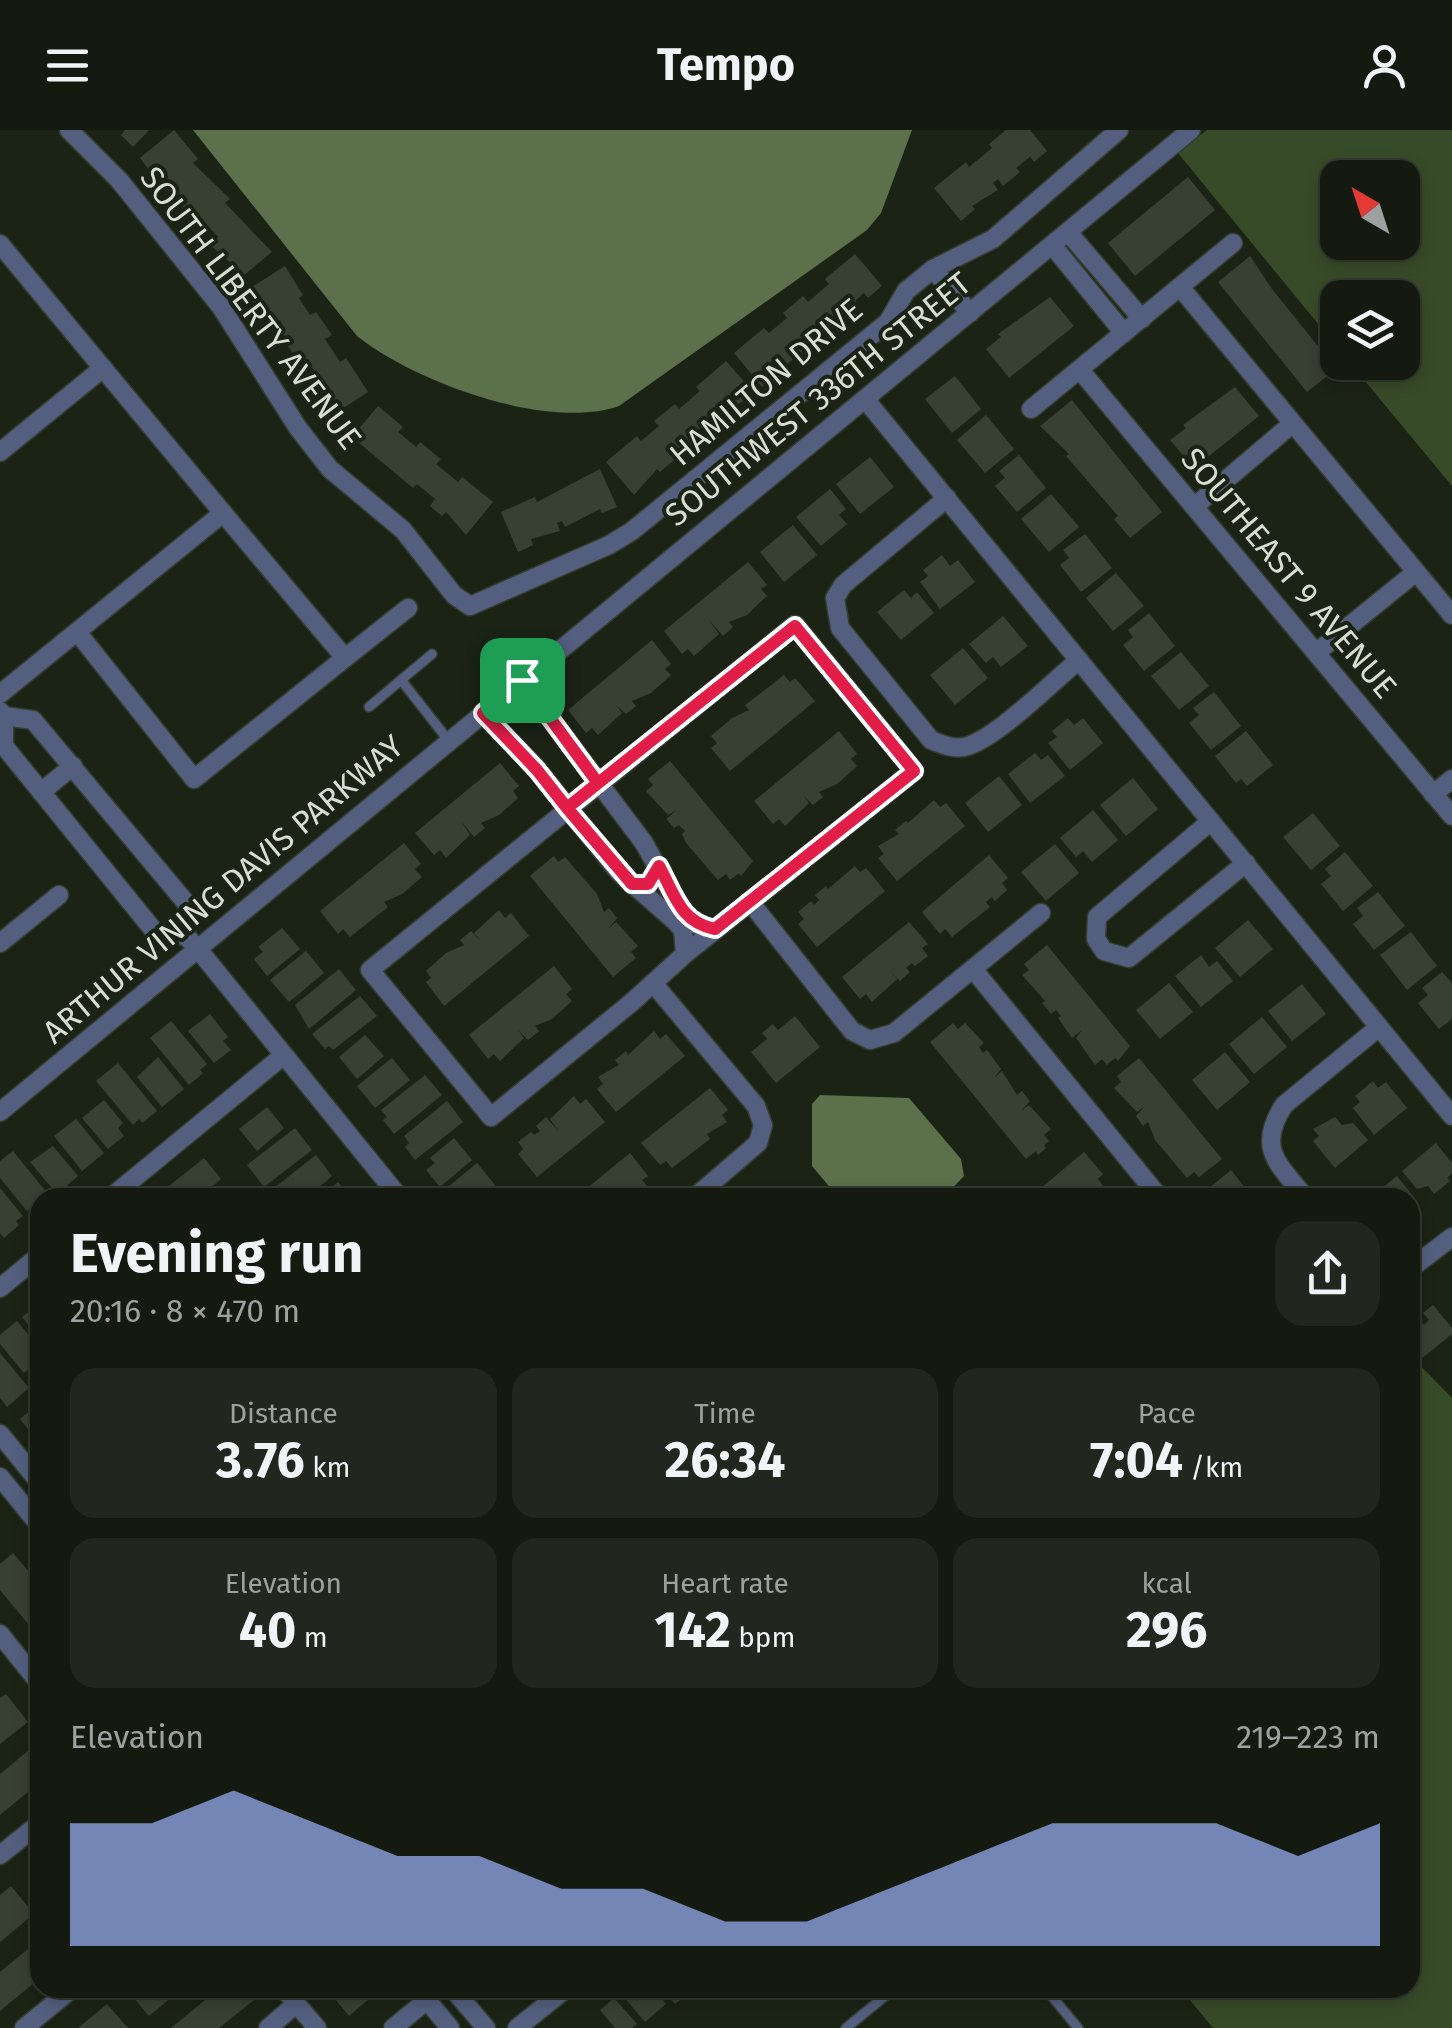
<!DOCTYPE html>
<html lang="en">
<head>
<meta charset="utf-8">
<style>
	body { margin:0; font-family:"Fira Sans",sans-serif; background:#21271e; color:#f1f3f6; height:100vh; display:flex; flex-direction:column; font-size:38px; white-space:nowrap }
	* { box-sizing:border-box; margin:0 }
	p { font-size:32px; color:#9da19f }
	.icon { flex:none; width:55px; height:55px; fill:none; stroke:currentColor; stroke-width:2; stroke-linecap:round; stroke-linejoin:round }
	.map { position:relative; flex:1; overflow:hidden }
	.side { position:absolute; left:30px; top:1058px; width:1390px; height:810px; display:flex; flex-direction:column; background:#141a10; border-radius:30px; box-shadow:0 5px 15px #0003,0 0 0 2px #333830 }
	.side>* { flex:none }
	.needle { width:65px; rotate:321deg }
	.controls { position:absolute; left:1320px; top:30px; display:grid; gap:20px }
	.controls a { display:grid; place-items:center; width:100px; height:100px; border-radius:20px; background:#141a10; box-shadow:0 5px 15px #0003,0 0 0 2px #333830; font-size:50px }
	.pin { position:absolute; display:grid; place-items:center; width:85px; height:85px; color:#fff; margin:-42px; border-radius:20px; box-shadow:0 5px 15px #0006 }
	.round { display:grid; place-items:center; flex:none; width:105px; height:105px; border-radius:30px; background:#21271e }
	.headline { display:flex; align-items:center; justify-content:space-between; height:170px; padding:0 40px }
	h1 { font-size:55px; font-weight:700; line-height:75px }
	.stats { display:grid; grid-template-columns:repeat(3,1fr); gap:15px; height:170px; padding:10px 40px }
	.stats div { display:grid; align-content:center; border-radius:25px; background:#21271e; text-align:center }
	.stats b { font-size:50px; font-weight:700 }
	.stats small { font-size:28px; font-weight:400 }
	.stats p { font-size:28px }
	.chart { height:280px; padding:20px 40px }
	.chart p { display:flex; justify-content:space-between }
	.chart svg { width:100%; height:180px; margin-top:10px; fill:#9db4fd; opacity:.7 }
	header { display:flex; justify-content:space-between; align-items:center; height:130px; padding:0 40px; background:#141a10; font-size:45px; font-weight:700 }
	.map>svg:first-child { display:block }
</style>
</head>
<body>
<header><svg class="icon" aria-label="menu" viewBox="0 0 24 24"><path d="M4 6h16M4 12h16M4 18h16"/></svg>Tempo<svg class="icon" aria-label="person" viewBox="0 0 24 24"><circle cx="12" cy="8" r="4"/><path d="M4 21q1-7 8-7t8 7"/></svg></header>
<div class="map">
<svg width="1452" height="1898" viewBox="0 0 1452 1898">
	<rect width="100%" height="100%" fill="#1b2315"/>
	<g fill="#384b28" fill-rule="evenodd">
		<path d="M1207 0H1452V356L1350 233 1402 232V168H1338L1337 217 1178 23ZM1338 48H1402V112H1338Z"/>
		<polygon points="1413,1228 1452,1268 1452,1898 1213,1898 1180,1858 1410,1858 1410,1230"/>
	</g>
	<g fill="#5c704b">
		<path d="M193 0H912L881 83 867 100 619 276C548 301 414 252 357 206Z"/>
		<polygon points="820,965 909,968 961,1029 964,1046 944,1067 838,1067 812,1036 812,974"/>
	</g>
	<g fill="#384131">
		<polygon points="125,0 149,0 133,17 121,5"/>
		<polygon points="174,0 198,29 193,33 230,69 225,73 272,122 238,150 228,136 231,133 209,114 218,107 202,89 196,94 163,53 166,51 156,39 151,43 140,28"/>
		<polygon points="1006,0 1030,0 1047,21 1034,32 1030,27 1016,38 1020,42 1003,56 998,49 993,53 998,60 972,76 975,79 961,91 934,58 966,32 969,37 992,18 989,14"/>
		<polygon points="1188,47 1215,80 1135,146 1108,113"/>
		<polygon points="855,124 882,156 868,168 864,163 855,171 859,177 847,187 841,180 821,197 812,208 815,211 786,235 783,232 771,242 774,247 762,257 734,223 764,198 769,203 787,188 783,183 803,166 808,172 829,154 825,149"/>
		<polygon points="1250,126 1272,159 1321,220 1325,217 1340,236 1307,262 1218,152"/>
		<polygon points="285,136 303,165 299,168 310,185 316,182 332,205 325,209 340,232 346,228 368,262 333,285 324,271 329,267 322,256 316,260 308,247 315,242 312,237 305,242 277,199 283,196 280,190 272,195 249,159"/>
		<polygon points="1050,167 1074,196 1009,248 986,219 1001,207 998,204"/>
		<polygon points="726,231 755,264 728,280 733,286 722,296 714,287 694,304 697,307 685,317 687,319 660,342 657,339 634,365 606,332 637,306 641,311 659,296 654,291 675,274 679,279 700,261 696,257"/>
		<polygon points="955,246 981,279 952,303 925,269"/>
		<polygon points="1235,257 1259,286 1194,338 1170,310 1186,298 1183,295"/>
		<polygon points="1072,270 1162,382 1130,408 1114,389 1118,386 1066,326 1069,324 1040,296"/>
		<polygon points="378,276 403,297 398,302 416,317 420,312 441,329 436,334 458,352 462,347 493,372 466,405 446,382 442,386 430,376 435,369 417,354 413,358 352,307"/>
		<polygon points="986,285 1014,319 985,343 957,310"/>
		<polygon points="1019,325 1046,358 1017,382 995,356 1005,348 999,341"/>
		<polygon points="870,327 894,357 860,384 836,354"/>
		<polygon points="600,339 617,377 602,383 600,379 565,397 562,391 557,393 560,401 531,409 533,415 518,422 501,382 535,367 537,372"/>
		<polygon points="830,359 846,379 839,385 847,394 821,416 796,387"/>
		<polygon points="1051,364 1079,397 1049,422 1021,389"/>
		<polygon points="793,395 817,425 784,452 760,422"/>
		<polygon points="1085,404 1112,438 1081,462 1060,435 1069,428 1063,420"/>
		<polygon points="942,425 950,436 958,430 975,452 940,479 920,452 928,446 923,440"/>
		<polygon points="748,432 767,455 761,459 767,466 747,485 729,492 733,497 723,506 709,490 719,504 694,526 688,519 682,524 664,501"/>
		<polygon points="1116,443 1144,476 1113,501 1086,468"/>
		<polygon points="904,460 911,468 917,462 934,483 901,510 877,482"/>
		<polygon points="1149,483 1175,516 1144,541 1123,515 1133,507 1128,500"/>
		<polygon points="1003,486 1028,516 1001,537 993,527 986,533 969,514"/>
		<polygon points="652,510 671,534 665,539 671,545 651,563 632,571 636,576 626,584 616,575 622,583 598,605 592,598 586,603 568,580"/>
		<polygon points="963,518 988,548 955,575 930,545"/>
		<polygon points="1181,522 1209,556 1179,580 1151,546"/>
		<polygon points="784,545 790,552 795,548 815,571 730,641 711,618 717,613 711,606 732,588 749,580 745,575"/>
		<polygon points="1214,562 1241,596 1211,620 1189,593 1199,585 1193,578"/>
		<polygon points="1068,588 1074,595 1083,588 1103,613 1070,640 1048,613 1057,607 1052,601"/>
		<polygon points="839,601 857,624 851,629 857,636 837,654 819,662 823,667 813,675 803,665 809,673 785,696 779,689 773,694 754,671"/>
		<polygon points="1246,601 1273,635 1247,656 1241,649 1236,653 1215,626"/>
		<polygon points="1035,623 1041,630 1048,625 1065,646 1030,673 1008,644"/>
		<polygon points="670,631 753,731 741,746 739,743 730,750 726,744 718,750 686,713 682,704 685,701 679,695 674,698 666,689 677,680 668,685 646,661 653,655 648,649"/>
		<polygon points="500,633 519,656 513,661 518,668 499,685 481,693 485,698 474,707 461,691 470,705 446,728 440,720 434,725 415,703"/>
		<polygon points="999,646 1022,675 988,702 965,673"/>
		<polygon points="1133,648 1158,679 1126,706 1100,675"/>
		<polygon points="934,670 940,677 946,673 965,696 897,751 878,728 884,724 878,716 899,704 895,700 906,691 908,693"/>
		<polygon points="1093,680 1118,710 1092,732 1083,721 1076,727 1060,708"/>
		<polygon points="1313,683 1340,716 1311,740 1283,707"/>
		<polygon points="404,713 421,734 415,739 422,747 402,764 384,772 388,777 350,807 343,799 338,804 320,781"/>
		<polygon points="1055,714 1079,743 1046,771 1021,742"/>
		<polygon points="1345,722 1373,756 1343,781 1321,754 1331,746 1325,739"/>
		<polygon points="989,725 1008,748 1002,753 1007,760 995,771 992,767 986,772 990,777 952,807 945,799 940,804 922,782"/>
		<polygon points="554,726 558,732 565,727 597,764 604,782 609,778 617,788 608,799 616,792 638,816 631,822 636,828 613,847 530,746"/>
		<polygon points="855,736 860,742 866,738 885,761 817,817 798,794 804,789 798,782 811,771 814,775 819,770 815,765 826,756 828,759"/>
		<polygon points="1378,762 1405,796 1374,820 1353,794 1363,786 1357,778"/>
		<polygon points="499,780 505,788 511,783 529,806 444,876 426,852 431,848 426,841 446,823 464,815 460,810 471,801 481,811 474,803"/>
		<polygon points="1248,790 1273,819 1240,847 1215,818"/>
		<polygon points="909,792 928,814 922,818 928,826 915,836 912,833 906,838 910,842 900,851 890,841 897,849 872,872 866,864 860,869 842,847"/>
		<polygon points="282,798 300,819 267,846 254,829 263,822 258,817"/>
		<polygon points="1411,802 1437,836 1407,860 1380,825"/>
		<polygon points="1047,815 1130,916 1118,931 1115,928 1107,935 1102,929 1095,935 1076,908 1082,900 1072,908 1058,888 1061,886 1056,880 1051,884 1042,873 1045,871 1022,845 1029,840 1024,834"/>
		<polygon points="306,821 324,843 289,872 270,850"/>
		<polygon points="1201,825 1209,837 1217,831 1233,851 1201,877 1175,846"/>
		<polygon points="554,836 572,859 566,864 572,871 552,889 535,896 539,901 528,910 518,900 524,908 500,931 494,924 488,929 469,905"/>
		<polygon points="339,839 356,860 309,899 295,875"/>
		<polygon points="1442,842 1452,853 1452,889 1439,899 1418,873 1428,865 1422,858"/>
		<polygon points="1169,853 1193,882 1160,909 1136,880"/>
		<polygon points="1302,854 1326,884 1292,911 1268,881"/>
		<polygon points="360,866 377,886 333,920 329,916 325,919 312,904"/>
		<polygon points="210,884 228,907 223,911 231,920 214,933 188,901"/>
		<polygon points="795,886 820,917 776,953 751,922 767,909 762,903 773,894 778,900"/>
		<polygon points="1262,887 1287,917 1254,944 1229,914"/>
		<polygon points="171,891 207,934 200,940 203,943 189,955 150,908"/>
		<polygon points="953,893 958,899 965,893 984,913 979,917 983,923 987,920 1001,939 994,948 1002,941 1017,965 1022,961 1030,971 1021,981 1029,975 1051,999 1044,1005 1049,1011 1044,1015 1046,1018 1038,1025 1036,1021 1026,1029 930,912"/>
		<polygon points="654,901 660,909 666,904 685,926 616,982 597,959 603,954 598,947 619,935 615,930 626,921 628,925"/>
		<polygon points="365,905 384,926 357,949 339,927"/>
		<polygon points="1225,922 1250,952 1217,980 1192,950"/>
		<polygon points="158,927 184,959 162,977 137,947"/>
		<polygon points="392,928 410,950 375,978 357,956"/>
		<polygon points="1139,928 1222,1029 1199,1047 1194,1042 1187,1048 1155,1010 1148,992 1143,996 1136,986 1145,976 1137,982 1114,958 1121,952 1117,946"/>
		<polygon points="118,933 157,981 142,993 139,989 133,995 96,951"/>
		<polygon points="425,945 442,965 394,1004 383,990 387,987 381,980"/>
		<polygon points="1373,951 1378,958 1386,952 1407,978 1374,1005 1353,978 1360,972 1355,966"/>
		<polygon points="710,958 728,980 722,985 727,992 707,1004 710,1009 672,1038 666,1031 660,1035 641,1013"/>
		<polygon points="574,966 580,974 586,969 605,992 537,1047 518,1024 523,1019 518,1012 531,1002 534,1005 540,1001 536,996 546,987 559,1002 550,989"/>
		<polygon points="104,970 123,993 118,998 124,1006 108,1019 82,988"/>
		<polygon points="447,971 463,992 415,1030 405,1017 409,1013 404,1006"/>
		<polygon points="267,977 284,998 257,1021 239,999"/>
		<polygon points="1335,987 1342,995 1353,993 1368,1010 1335,1038 1313,1011 1319,1006 1313,999"/>
		<polygon points="76,989 104,1023 82,1041 54,1006"/>
		<polygon points="295,998 312,1020 264,1057 247,1035"/>
		<polygon points="454,1008 472,1030 440,1057 426,1040 435,1033 430,1028"/>
		<polygon points="1436,1013 1452,1033 1452,1043 1447,1048 1450,1051 1434,1064 1428,1056 1417,1059 1402,1041"/>
		<polygon points="53,1016 78,1046 57,1064 30,1032"/>
		<polygon points="13,1021 51,1068 40,1068 37,1080 34,1076 27,1081 0,1048 0,1031"/>
		<polygon points="1084,1022 1103,1044 1098,1049 1104,1057 1091,1068 1029,1068"/>
		<polygon points="630,1023 648,1046 642,1050 648,1057 636,1067 633,1063 628,1068 575,1068"/>
		<polygon points="316,1025 332,1046 306,1068 282,1068 274,1058"/>
		<polygon points="204,1028 221,1049 198,1068 178,1068 169,1056"/>
		<polygon points="477,1033 495,1055 480,1068 448,1068 443,1061"/>
		<polygon points="1231,1040 1253,1068 1210,1068 1213,1065 1208,1059"/>
		<polygon points="1397,1046 1417,1071 1410,1076 1416,1084 1410,1089 1410,1068 1370,1068"/>
		<polygon points="338,1052 351,1068 319,1068"/>
		<polygon points="0,1058 23,1086 16,1091 19,1095 4,1108 0,1103"/>
		<polygon points="40,1173 40,1209 22,1187"/>
		<polygon points="1433,1175 1452,1198 1452,1204 1421,1229 1410,1215 1410,1190 1416,1185 1424,1195 1429,1190 1423,1183"/>
		<polygon points="17,1191 40,1219 40,1230 24,1243 0,1214 0,1205"/>
		<polygon points="0,1223 29,1258 7,1277 0,1268"/>
		<polygon points="40,1272 40,1314 20,1289"/>
		<polygon points="13,1423 40,1455 40,1508 0,1460 0,1434"/>
		<polygon points="6,1564 28,1592 0,1614 0,1568"/>
		<polygon points="40,1611 40,1652 0,1685 0,1644"/>
		<polygon points="11,1756 34,1784 0,1812 0,1765"/>
		<polygon points="40,1809 40,1848 0,1881 0,1842"/>
		<polygon points="125,1858 183,1858 149,1886"/>
		<polygon points="220,1858 244,1858 254,1870 219,1898 171,1898"/>
		<polygon points="326,1858 369,1858 375,1864 349,1886"/>
		<polygon points="632,1858 652,1858 666,1874 645,1892 622,1865"/>
		<polygon points="661,1858 695,1858 675,1874"/>
		<polygon points="614,1868 637,1894 632,1898 615,1898 600,1880"/>
		<polygon points="107,1874 128,1898 78,1898"/>
	</g>
	<g fill="none" stroke-linecap="round" stroke-linejoin="round">
		<g stroke="#353d30" stroke-width="12">
			<g id="lane">
				<polyline points="401,550 432,524"/>
				<polyline points="369,577 401,550 449,611"/>
				<polyline points="1045,1858 1078,1898"/>
				<polyline points="846,1898 895,1858"/>
			</g>
		</g>
		<g stroke="#353d30" stroke-width="21">
			<g id="street">
				<polyline points="69,0 119,50 221,177 298,298 330,339 403,400 454,465 470,476 609,415 632,401 888,192 906,161 933,139 993,109 1119,0"/>
				<polyline points="1068,102 1142,189"/>
				<polyline points="0,114 223,383 0,564"/>
				<polyline points="1052,115 1124,203"/>
				<polyline points="933,139 970,183"/>
				<polyline points="1180,157 1452,485"/>
				<polyline points="1080,240 1452,686"/>
				<polyline points="865,269 1452,986"/>
				<polyline points="1031,279 1233,113"/>
				<polyline points="0,322 103,238"/>
				<path d="M947 368 843 455 835 468 840 498 931 610C943 615 955 620 968 616 999 606 1052 552 1079 530"/>
				<polyline points="1195,376 1292,294"/>
				<polygon points="795,495 914,641 685,824 631,873 491,987 370,840"/>
				<polyline points="78,503 194,649 345,528 223,383"/>
				<polyline points="1317,522 1416,442"/>
				<polyline points="345,528 408,478"/>
				<polyline points="522,551 644,713 682,782 694,794 715,799"/>
				<polyline points="0,581 4,586 4,616 155,802 186,806 198,819 400,1068"/>
				<polyline points="483,583 537,639 618,741 676,792 683,800 685,824"/>
				<polyline points="4,586 33,590 187,774 186,806"/>
				<polyline points="41,662 73,636"/>
				<polyline points="1433,664 1452,649"/>
				<polyline points="1211,691 1097,787 1096,809 1104,821 1129,828 1246,733"/>
				<polyline points="751,773 852,901 870,910 894,903 1041,783"/>
				<polyline points="0,813 59,765"/>
				<polyline points="973,839 1160,1068"/>
				<polyline points="653,853 756,976 763,995 758,1013 694,1068"/>
				<polyline points="0,982 1191,0"/>
				<polyline points="110,1068 284,925"/>
				<path d="M1306 1068C1278 1034 1256 1018 1284 975L1379 897"/>
				<polyline points="1410,1139 1452,1107"/>
				<polyline points="0,1158 40,1125"/>
				<polyline points="0,1304 40,1353"/>
				<polyline points="0,1347 40,1396"/>
				<polyline points="0,1504 40,1554"/>
				<polyline points="0,1725 40,1693"/>
				<polyline points="283,1858 317,1898"/>
				<polyline points="417,1858 450,1898"/>
				<polyline points="452,1858 486,1898"/>
				<polyline points="24,1898 73,1858"/>
				<polyline points="268,1898 296,1874"/>
				<polyline points="393,1898 427,1870"/>
				<polyline points="517,1898 567,1858"/>
			</g>
		</g>
		<use href="#lane" stroke="#545f7f" stroke-width="9"/>
		<use href="#street" stroke="#545f7f" stroke-width="18"/>
	</g>
	<g fill="none" stroke-linecap="round" stroke-linejoin="round">
		<g stroke="#fff" stroke-width="20">
			<path id="route" d="M522 550 598 653 567 678 632 754H648L659 736C675 765 680 792 715 799L914 641 795 496 567 678 537 640 483 583 522 550"/>
		</g>
		<use href="#route" stroke="#e11d48" stroke-width="12"/>
	</g>
	<g text-anchor="middle" dominant-baseline="central" stroke-width="8" stroke-linejoin="round" paint-order="stroke">
		<g font-size="32" fill="#d8ded4" stroke="#1b2315">
			<text transform="translate(251 178) rotate(53)">SOUTH LIBERTY AVENUE</text>
			<text transform="translate(766 252) rotate(-40)">HAMILTON DRIVE</text>
			<text transform="translate(818 269) rotate(-39)">SOUTHWEST 336TH STREET</text>
			<text transform="translate(1289 443) rotate(50)">SOUTHEAST 9 AVENUE</text>
			<text transform="translate(223 759) rotate(-40)">ARTHUR VINING DAVIS PARKWAY</text>
		</g>
	</g>
</svg>
<div class="controls">
<a><svg class="needle" viewBox="-14 -14 28 28"><path d="M0-13l5 13h-10z" fill="#e53935"/><path d="M0 13l5-13h-10z" fill="#9da19f"/></svg></a>
<a><svg class="icon" aria-label="layers" viewBox="0 0 24 24"><path d="M12 4l9 5-9 5-9-5zM3 14l9 5 9-5"/></svg></a>
</div>
<div class="pin" style="left:522px;top:550px;background:#1e9e55"><svg class="icon" aria-label="arrive" viewBox="0 0 24 24"><path d="M6 21V4h12l-3 4 3 4H6"/></svg></div>
<section class="side">
<div class="headline"><div><h1>Evening run</h1><p>20:16 · 8 × 470 m</p></div><a class="round"><svg class="icon" aria-label="share" viewBox="0 0 24 24"><path d="M12 15V3M7 8l5-5 5 5M5 13v7h14v-7"/></svg></a></div>
<div class="stats">
<div><p>Distance</p><b>3.76<small> km</small></b></div>
<div><p>Time</p><b>26:34</b></div>
<div><p>Pace</p><b>7:04<small> /km</small></b></div>
</div>
<div class="stats">
<div><p>Elevation</p><b>40<small> m</small></b></div>
<div><p>Heart rate</p><b>142<small> bpm</small></b></div>
<div><p>kcal</p><b>296</b></div>
</div>
<div class="chart"><p><span>Elevation</span>219–223 m</p>
<svg viewBox="0 0 160 44" preserveAspectRatio="none"><path d="M0 44V14L10 14L20 6L30 14L40 22L50 22L60 30L70 30L80 38L90 38L100 30L110 22L120 14L130 14L140 14L150 22L160 14V44z"/></svg>
</div>
</section>
</div>
</body>
</html>
